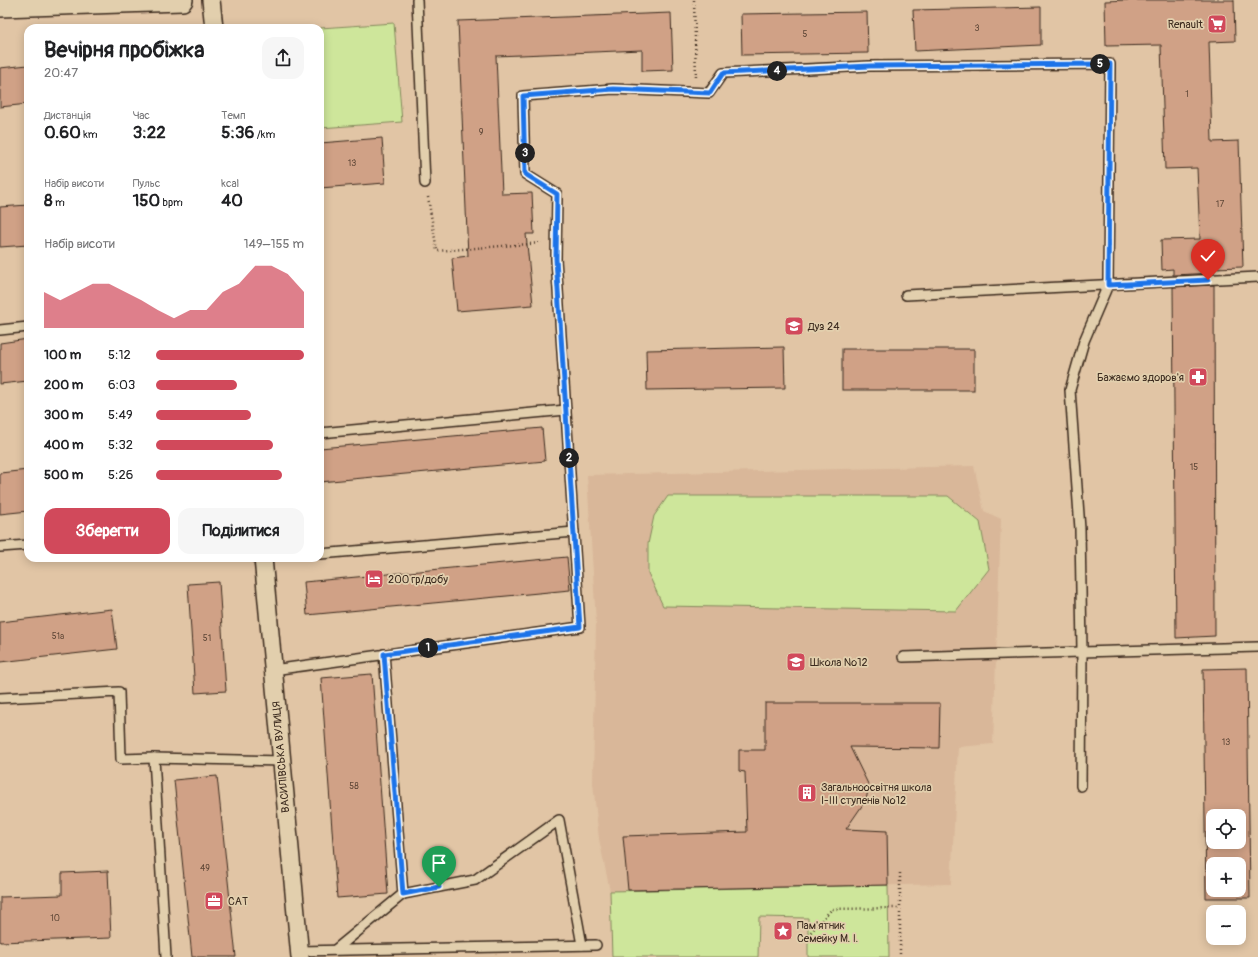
<!DOCTYPE html>
<html lang="uk">
<head>
<meta charset="utf-8">
<style>
	body { margin:0; font-family:Pangolin,sans-serif; background:#f6f6f6; color:#202124; height:100vh; display:flex; flex-direction:column; font-size:15px; white-space:nowrap }
	* { box-sizing:border-box; margin:0 }
	p { font-size:13px; color:#757577 }
	.icon { flex:none; width:22px; height:22px; fill:none; stroke:currentColor; stroke-width:2; stroke-linecap:round; stroke-linejoin:round }
	.map { position:relative; flex:1; overflow:hidden }
	.panel { position:absolute; left:24px; top:24px; width:300px; height:538px; display:flex; flex-direction:column; background:#fff; border-radius:12px; box-shadow:0 2px 10px #0003 }
	.panel>* { flex:none }
	.tools { position:absolute; left:1206px; top:809px; display:grid; gap:8px }
	.tools a { display:grid; place-items:center; width:40px; height:40px; border-radius:8px; background:#fff; box-shadow:0 2px 10px #0003; font-size:20px }
	.pin { position:absolute; display:grid; place-items:center; width:34px; height:34px; color:#fff; margin:-41px -17px; border-radius:50% 50% 50% 0; rotate:-45deg; box-shadow:0 0 4px #0007 }
	.pin .icon { rotate:45deg }
	.km { position:absolute; width:20px; height:20px; margin:-10px; border-radius:50%; background:#222; color:#fff; font-size:11px; line-height:20px; text-align:center }
	.round { display:grid; place-items:center; flex:none; width:42px; height:42px; border-radius:12px; background:#f6f6f6 }
	.head { display:flex; align-items:center; justify-content:space-between; height:68px; padding:0 20px }
	h1 { font-size:22px; font-weight:700; line-height:30px }
	.stats { display:grid; grid-template-columns:repeat(3,1fr); gap:6px; height:68px; padding:4px 20px }
	.stats div { display:grid; align-content:center }
	.stats b { font-size:17px; font-weight:700 }
	.stats small { font-size:11px; font-weight:400 }
	.stats p { font-size:11px }
	.chart { height:112px; padding:8px 20px }
	.chart p { display:flex; justify-content:space-between }
	.chart svg { width:100%; height:72px; margin-top:4px; fill:#d1495b; opacity:.7 }
	.button { display:flex; gap:8px; margin-top:auto; padding:8px 20px }
	.button a { flex:1; height:46px; border-radius:12px; background:#d1495b; color:#fff; font-size:16px; font-weight:700; line-height:46px; text-align:center }
	.button a+a { background:#f6f6f6; color:#202124 }
	ul { padding:0 20px; list-style:none; font-size:13px }
	li { display:grid; grid-template-columns:64px 48px 1fr; align-items:center; height:30px }
	li i { height:10px; border-radius:5px; background:#d1495b }
	.map>svg:first-child { display:block }
</style>
</head>
<body>
<div class="map">
<svg width="1258" height="957" viewBox="0 0 1258 957">
	<rect width="100%" height="100%" fill="#e1c5a5"/>
	<filter id="ink" filterUnits="userSpaceOnUse"><feTurbulence type="fractalNoise" baseFrequency=".025" numOctaves="2"/><feDisplacementMap in="SourceGraphic" scale="8" xChannelSelector="R" yChannelSelector="G"/><feConvolveMatrix kernelMatrix="1 2 1 2 8 2 1 2 1" color-interpolation-filters="sRGB"/></filter>
	<g filter="url(#ink)">
		<polygon fill="#d9b799" points="974,466 984,511 1001,519 993,744 958,747 951,884 610,891 599,839 593,783 596,622 587,475"/>
		<g fill="#cee69b" stroke="#84885c">
			<polygon points="394,23 402,122 320,128 320,28"/>
			<polygon points="668,496 948,496 980,522 989,569 956,611 663,606 648,573 648,544 654,516"/>
			<polygon points="888,885 889,957 808,957 808,918 759,917 758,957 612,957 610,891"/>
		</g>
		<g fill="#d0a186" stroke="#3b2a1e" fill-rule="evenodd">
			<polygon points="1129,0 1234,0 1235,41 1209,42 1212,142 1239,141 1243,267 1214,268 1214,273 1173,275 1173,269 1162,270 1161,240 1200,239 1197,168 1165,169 1161,45 1106,46 1105,1"/>
			<polygon points="1041,7 1041,45 915,51 913,10"/>
			<polygon points="867,12 868,53 742,55 741,14"/>
			<polygon points="671,13 673,70 642,71 642,50 496,56 502,194 532,193 534,234 526,234 533,305 457,311 452,258 468,256 458,21"/>
			<polygon points="28,65 28,104 0,107 0,68"/>
			<polygon points="382,138 385,183 320,188 320,143"/>
			<polygon points="28,205 28,245 0,247 0,207"/>
			<polygon points="1214,285 1215,636 1176,638 1173,287"/>
			<polygon points="28,339 28,381 0,384 0,343"/>
			<polygon points="784,347 785,388 647,390 646,350"/>
			<rect x="842" y="349" width="132" height="41"/>
			<polygon points="542,428 545,461 320,482 320,448"/>
			<polygon points="28,470 28,511 0,514 0,473"/>
			<polygon points="567,557 570,590 307,615 304,582"/>
			<polygon points="219,582 226,691 195,693 188,584"/>
			<polygon points="112,609 117,649 0,662 0,622"/>
			<path d="M1247 668 1250 898H1206L1203 669ZM1213 816H1239V842H1213ZM1213 864H1239V890H1213Z"/>
			<polygon points="372,674 388,894 337,898 321,678"/>
			<polygon points="765,703 940,703 939,748 850,747 869,786 866,800 846,829 887,831 888,885 628,890 623,836 747,832 745,772 739,771 739,750 765,750"/>
			<polygon points="217,776 236,957 192,957 174,780"/>
			<polygon points="108,871 111,938 0,942 0,897 62,895 62,873"/>
		</g>
		<g fill="none" stroke-linecap="round" stroke-linejoin="round">
			<g stroke="#3b2a1e" stroke-width="12">
				<g id="service">
					<polyline points="417,0 425,183"/>
					<polyline points="906,295 1258,277"/>
					<polyline points="0,330 28,327"/>
					<polyline points="320,433 566,410"/>
					<polyline points="0,547 28,545"/>
					<polyline points="320,554 574,532"/>
					<polyline points="903,657 1258,647"/>
					<polyline points="273,670 580,627 556,259 557,194 525,174 523,96 613,89 709,93 723,73 870,66 1110,64 1108,285 1084,341 1070,390 1080,529 1082,651 1081,786"/>
					<polyline points="0,698 119,692 121,759 154,758"/>
					<polyline points="403,894 475,880 559,820 582,945"/>
					<polyline points="335,950 403,894 384,654"/>
					<polyline points="299,951 596,945"/>
					<polyline points="166,957 154,758 282,761"/>
				</g>
			</g>
			<g stroke="#3b2a1e" stroke-width="20">
				<g id="minor">
					<polyline points="211,0 214,28"/>
					<polyline points="263,558 300,957"/>
				</g>
			</g>
			<g stroke="#3b2a1e" stroke-width="24">
				<polyline id="tertiary" points="0,6 182,0"/>
			</g>
			<g stroke="#3b2a1e" stroke-width="2.5" stroke-dasharray="1 3" stroke-linecap="butt">
				<polyline points="694,0 696,78"/>
				<polyline points="428,197 437,251 542,243"/>
				<polyline points="900,873 900,957"/>
				<polyline points="808,935 832,909 899,908"/>
			</g>
			<use href="#service" stroke="#e2cfad" stroke-width="9"/>
			<use href="#minor" stroke="#e2cfad" stroke-width="17"/>
			<use href="#tertiary" stroke="#e2cfad" stroke-width="21"/>
		</g>
	</g>
	<g fill="none" stroke-linecap="round" stroke-linejoin="round" filter="url(#ink)">
		<g stroke="#fff" stroke-width="8">
			<polyline id="route" points="439,887 403,894 384,654 580,627 556,259 557,194 525,174 523,96 613,89 710,93 723,73 870,66 1110,64 1108,285 1208,280"/>
		</g>
		<use href="#route" stroke="#1a73e8" stroke-width="5"/>
	</g>
	<defs>
		<g id="supermarket-square" transform="scale(1)"><rect x="-9" y="-9" width="18" height="18" rx="4" fill="#d1495b" stroke="#e2cfad"/><path d="M-6-5.5h2.5l.6 2H6L4.5 2H-2.5L-4.4-4H-6ZM-1.5 3.2a1.3 1.3 0 1 0 .1 0ZM3 3.2a1.3 1.3 0 1 0 .1 0Z" fill="#fff"/></g>
		<g id="school-square" transform="scale(1)"><rect x="-9" y="-9" width="18" height="18" rx="4" fill="#d1495b" stroke="#e2cfad"/><path d="M0-5L7-2L0 1L-7-2ZM-4 1L0 2.5L4 1V4Q0 6-4 4Z" fill="#fff"/></g>
		<g id="pharmacy-square" transform="scale(1)"><rect x="-9" y="-9" width="18" height="18" rx="4" fill="#d1495b" stroke="#e2cfad"/><path d="M-2-6h4v4h4v4h-4v4h-4v-4h-4v-4h4Z" fill="#fff"/></g>
		<g id="hotel-square" transform="scale(1)"><rect x="-9" y="-9" width="18" height="18" rx="4" fill="#d1495b" stroke="#e2cfad"/><path d="M-6-4.5h1.5V1H6V5H4.5V3h-9V5H-6ZM-4 0a1.8 1.8 0 1 1 3.6 0ZM.5 0V-2.5h3Q6-2.5 6 0Z" fill="#fff"/></g>
		<g id="building-square" transform="scale(1)"><rect x="-9" y="-9" width="18" height="18" rx="4" fill="#d1495b" stroke="#e2cfad"/><path d="M-4-6H4V6H1V3H-1V6H-4ZM-2.5-4.3h1.7v1.8h-1.7ZM.8-4.3h1.7v1.8H.8ZM-2.5-1h1.7V.8h-1.7ZM.8-1h1.7V.8H.8Z" fill="#fff"/></g>
		<g id="office-square" transform="scale(1)"><rect x="-9" y="-9" width="18" height="18" rx="4" fill="#d1495b" stroke="#e2cfad"/><path d="M-6-3h4V-5.5h4V-3h4V5H-6ZM-1-4.5V-3h2v-1.5ZM-6 0V1H6V0Z" fill="#fff"/></g>
		<g id="sight-square" transform="scale(1)"><rect x="-9" y="-9" width="18" height="18" rx="4" fill="#d1495b" stroke="#e2cfad"/><path d="M0-6L1.8-2.2L6-1.7L2.9 1.2L3.7 5.4L0 3.3L-3.7 5.4L-2.9 1.2L-6-1.7L-1.8-2.2Z" fill="#fff"/></g>
	</defs>
	<g fill-rule="evenodd">
		<use href="#supermarket-square" x="1217" y="24"/>
		<use href="#school-square" x="794" y="326"/>
		<use href="#pharmacy-square" x="1198" y="377"/>
		<use href="#hotel-square" x="374" y="579"/>
		<use href="#school-square" x="796" y="662"/>
		<use href="#building-square" x="807" y="793"/>
		<use href="#office-square" x="214" y="901"/>
		<use href="#sight-square" x="783" y="931"/>
	</g>
	<g text-anchor="middle" dominant-baseline="central" stroke-width="3.5" stroke-linejoin="round" paint-order="stroke">
		<g font-size="9" fill="#604838">
			<text x="977" y="28">3</text>
			<text x="805" y="34">5</text>
			<text x="1187" y="94">1</text>
			<text x="481" y="132">9</text>
			<text x="352" y="163">13</text>
			<text x="1220" y="204">17</text>
			<text x="1194" y="467">15</text>
			<text x="58" y="636">51а</text>
			<text x="207" y="638">51</text>
			<text x="1226" y="742">13</text>
			<text x="354" y="786">58</text>
			<text x="205" y="868">49</text>
			<text x="55" y="918">10</text>
		</g>
		<g font-size="11" fill="#3b2a1e" stroke="#e2cfad" text-anchor="start">
			<text x="1203" y="24" text-anchor="end">Renault</text>
			<text x="808" y="326">Дуз 24</text>
			<text x="1184" y="377" text-anchor="end">Бажаємо здоров'я</text>
			<text x="388" y="579">200 гр/добу</text>
			<text x="810" y="662">Школа №12</text>
			<text x="821" y="787">Загальноосвітня школа<tspan x="821" dy="13">І-ІІІ ступенів №12</tspan></text>
			<text x="228" y="901">САТ</text>
			<text x="797" y="925">Пам'ятник<tspan x="797" dy="13">Семейку М. І.</tspan></text>
		</g>
		<g font-size="11" fill="#3b2a1e" stroke="#e2cfad">
			<text transform="translate(281 757) rotate(-95)">ВАСИЛІВСЬКА ВУЛИЦЯ</text>
		</g>
	</g>
</svg>
<div class="tools">
<a><svg class="icon" aria-label="locate" viewBox="0 0 24 24"><circle cx="12" cy="12" r="6"/><path d="M12 2v4M12 18v4M2 12h4M18 12h4"/></svg></a>
<a>+</a>
<a>−</a>
</div>
<div class="pin" style="left:439px;top:887px;background:#1e9e55"><svg class="icon" aria-label="arrive" viewBox="0 0 24 24"><path d="M6 21V4h12l-3 4 3 4H6"/></svg></div>
<div class="pin" style="left:1208px;top:280px;background:#d93025"><svg class="icon" aria-label="check" viewBox="0 0 24 24"><path d="M5 12l5 5 9-10"/></svg></div>
<b class="km" style="left:428px;top:648px">1</b>
<b class="km" style="left:569px;top:458px">2</b>
<b class="km" style="left:525px;top:153px">3</b>
<b class="km" style="left:777px;top:71px">4</b>
<b class="km" style="left:1100px;top:64px">5</b>
<section class="panel">
<div class="head"><div><h1>Вечірня пробіжка</h1><p>20:47</p></div><a class="round"><svg class="icon" aria-label="share" viewBox="0 0 24 24"><path d="M12 15V3M7 8l5-5 5 5M5 13v7h14v-7"/></svg></a></div>
<div class="stats">
<div><p>Дистанція</p><b>0.60<small> km</small></b></div>
<div><p>Час</p><b>3:22</b></div>
<div><p>Темп</p><b>5:36<small> /km</small></b></div>
</div>
<div class="stats">
<div><p>Набір висоти</p><b>8<small> m</small></b></div>
<div><p>Пульс</p><b>150<small> bpm</small></b></div>
<div><p>kcal</p><b>40</b></div>
</div>
<div class="chart"><p><span>Набір висоти</span>149–155 m</p>
<svg viewBox="0 0 160 44" preserveAspectRatio="none"><path d="M0 44V22L10 27L20 22L30 17L40 17L50 22L60 27L70 33L80 38L90 33L100 33L110 22L120 17L130 6L140 6L150 11L160 22V44z"/></svg>
</div>
<ul>
<li><b>100 m</b>5:12<i style="width:100%"></i></li>
<li><b>200 m</b>6:03<i style="width:55%"></i></li>
<li><b>300 m</b>5:49<i style="width:64%"></i></li>
<li><b>400 m</b>5:32<i style="width:79%"></i></li>
<li><b>500 m</b>5:26<i style="width:85%"></i></li>
</ul>
<div class="button"><a>Зберегти</a><a>Поділитися</a></div>
</section>
</div>
</body>
</html>
